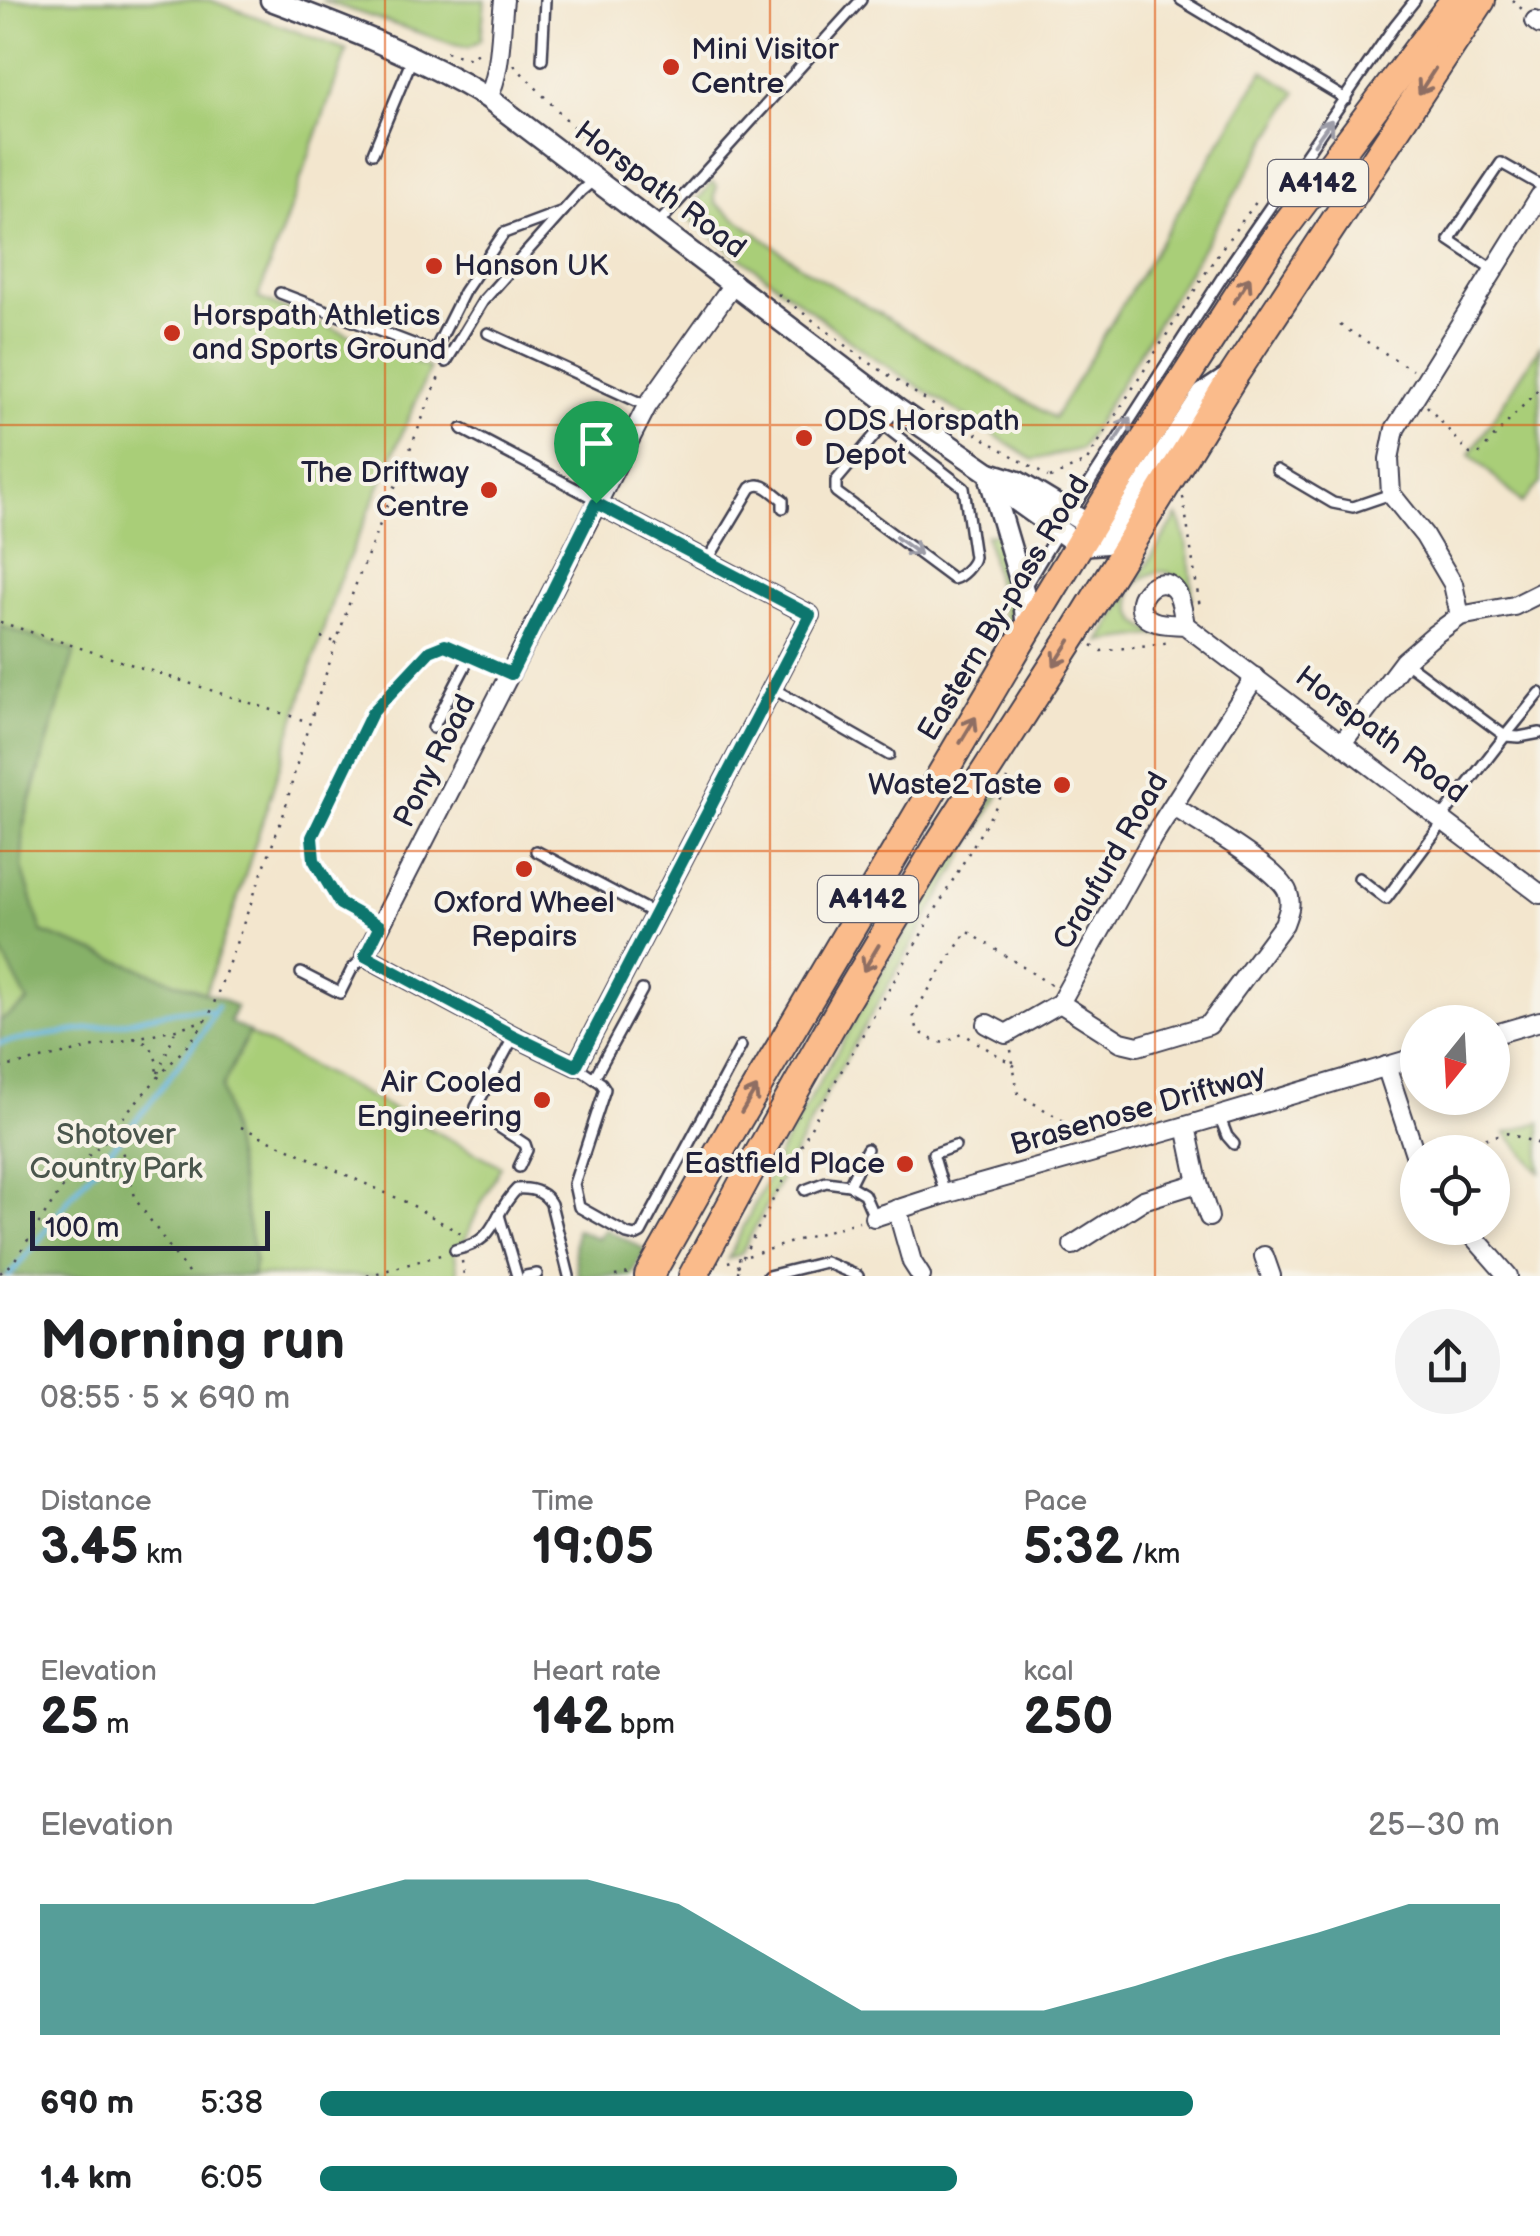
<!DOCTYPE html>
<html lang="en">
<head>
<meta charset="utf-8">
<style>
	body { margin:0; font-family:"Balsamiq Sans",sans-serif; background:#f2f2f2; color:#202124; height:100vh; display:flex; flex-direction:column; font-size:38px; white-space:nowrap }
	* { box-sizing:border-box; margin:0 }
	p { font-size:32px; color:#757577 }
	.icon { flex:none; width:55px; height:55px; fill:none; stroke:currentColor; stroke-width:2; stroke-linecap:round; stroke-linejoin:round }
	.map { position:relative; height:1276px; overflow:hidden }
	.side { display:flex; flex-direction:column; background:#fff; flex:1 }
	.side>* { flex:none }
	.needle { width:65px; rotate:198deg }
	.buttons { position:absolute; left:1400px; top:1005px; display:grid; gap:20px }
	.buttons a { display:grid; place-items:center; width:110px; height:110px; border-radius:50%; background:#fff; box-shadow:0 5px 15px #0003; font-size:50px }
	.scale { position:absolute; left:30px; bottom:25px; width:240px; box-sizing:border-box; padding-left:10px; border:5px solid #22223b; border-top:0; font-size:28px; line-height:35px; white-space:nowrap; color:#22223b; -webkit-text-stroke:8px #f7f3e8; paint-order:stroke }
	.pin { position:absolute; display:grid; place-items:center; width:85px; height:85px; color:#fff; margin:-102px -42px; border-radius:50% 50% 50% 0; rotate:-45deg; box-shadow:0 0 10px #0007 }
	.pin .icon { rotate:45deg }
	.round { display:grid; place-items:center; flex:none; width:105px; height:105px; border-radius:52px; background:#f2f2f2 }
	.headline { display:flex; align-items:center; justify-content:space-between; height:170px; padding:0 40px }
	h1 { font-size:55px; font-weight:800; line-height:75px }
	.metrics { display:grid; grid-template-columns:repeat(3,1fr); gap:15px; height:170px; padding:10px 40px }
	.metrics div { display:grid; align-content:center }
	.metrics b { font-size:50px; font-weight:800 }
	.metrics small { font-size:28px; font-weight:400 }
	.metrics p { font-size:28px }
	.chart { height:280px; padding:20px 40px }
	.chart p { display:flex; justify-content:space-between }
	.chart svg { width:100%; height:180px; margin-top:10px; fill:#0f766e; opacity:.7 }
	ul { padding:0 40px; list-style:none; font-size:32px }
	li { display:grid; grid-template-columns:160px 120px 1fr; align-items:center; height:75px }
	li i { height:25px; border-radius:12px; background:#0f766e }
	.map>svg:first-child { display:block }
</style>
</head>
<body>
<div class="map">
<svg width="1540" height="1276" viewBox="0 0 1540 1276">
	<rect width="100%" height="100%" fill="#f7f3e8"/>
	<filter id="ink" filterUnits="userSpaceOnUse"><feTurbulence type="fractalNoise" baseFrequency=".01" numOctaves="2"/><feDisplacementMap in="SourceGraphic" scale="20" xChannelSelector="R" yChannelSelector="G"/><feConvolveMatrix kernelMatrix="1 2 1 2 8 2 1 2 1" color-interpolation-filters="sRGB"/></filter>
	<filter id="wash" filterUnits="userSpaceOnUse"><feTurbulence type="fractalNoise" baseFrequency=".0048" numOctaves="4" result="noise"/><feDisplacementMap in="SourceGraphic" scale="40" xChannelSelector="R" yChannelSelector="G"/><feGaussianBlur stdDeviation="2.25" result="paint"/><feColorMatrix in="noise" values="0 0 0 0 0 0 0 0 0 0 0 0 0 0 0 0 0 1.4 0 .05"/><feComposite in="paint" operator="in"/></filter>
	<g filter="url(#wash)">
		<rect width="100%" height="100%" fill="#f3e6ce"/>
		<g fill="#a9ce78" stroke="#66785a" stroke-width="2.5">
			<polygon points="0,0 210,0 347,50 258,298 430,368 337,586 236,904 205,993 236,1007 229,1023 501,1166 478,1210 464,1242 454,1246 458,1276 0,1276 0,908 74,651 0,626"/>
			<polygon points="321,0 485,0 481,40 468,47 450,43"/>
			<polygon points="1263,71 1297,92 1081,449 1033,460 868,354 689,218 693,206 712,182 717,186 714,196 716,204 805,269 1054,418"/>
			<polygon points="1540,346 1540,483 1522,503 1470,454"/>
			<path d="M1177 516C1187 529 1193 584 1192 600 1178 570 1159 561 1133 587Z"/>
			<path d="M1000 533C1009 565 1022 597 1007 630L986 535Z"/>
			<path d="M1132 588C1127 612 1137 632 1163 632L1164 634 1100 642Z"/>
			<polygon points="1004,779 999,795 831,1084 741,1254 728,1259 782,1148 888,962"/>
			<polygon points="1540,1122 1540,1172 1506,1133"/>
		</g>
		<g fill="#86b168" stroke="#546a52" stroke-width="2.5">
			<polygon points="0,626 75,651 24,821 22,867 42,932 221,999 236,1007 229,1022 249,1032 222,1088 255,1260 252,1276 0,1276 0,1021 28,1002 0,949"/>
			<polygon points="576,1229 598,1239 605,1229 646,1250 631,1276 578,1276 574,1250"/>
		</g>
		<g fill="none" stroke-linecap="round" stroke-linejoin="round">
			<g stroke="#63b4de" stroke-width="5">
				<path d="M0 1043C37 1036 74 1032 111 1025 141 1020 185 1003 213 1012"/>
				<polyline points="9,1276 39,1240 73,1193 146,1108 203,1032 217,1006"/>
			</g>
		</g>
	</g>
	<g filter="url(#ink)">
		<g fill="none" stroke-linecap="round" stroke-linejoin="round">
			<g stroke="#413f51" stroke-width="14">
				<g id="service">
					<polyline points="1181,0 1346,99"/>
					<polyline points="542,60 545,0"/>
					<polyline points="373,153 412,59"/>
					<polyline points="657,225 861,0"/>
					<polyline points="1494,270 1449,240 1501,163 1540,185"/>
					<polyline points="280,293 434,352 464,292 504,233 563,211"/>
					<polyline points="488,333 647,406"/>
					<polyline points="446,362 483,301 581,191 593,181"/>
					<path d="M883 425 964 488 974 557C973 565 961 577 953 579L836 492V481L897 409"/>
					<polyline points="462,429 597,500"/>
					<polyline points="1277,470 1333,503 1353,507 1391,494"/>
					<polyline points="1069,515 1232,262 1395,25 1415,0"/>
					<path d="M707 561 751 488C762 479 773 493 783 500V508"/>
					<polyline points="1025,587 1058,532"/>
					<polyline points="772,688 889,755"/>
					<polyline points="433,728 471,655"/>
					<polyline points="1505,736 1540,693"/>
					<polyline points="1505,736 1519,737 1540,733"/>
					<polyline points="536,851 655,914"/>
					<polyline points="1359,878 1386,899 1444,821 1447,811 1505,736 1404,661"/>
					<polyline points="380,927 341,904 314,860 312,837 371,713 430,651 445,645 509,673"/>
					<polyline points="301,973 340,993 352,969 365,956"/>
					<polyline points="514,1036 476,1107 476,1112 525,1144 527,1150 519,1167"/>
					<polyline points="576,1066 601,1083 605,1089 574,1184 579,1207 627,1234 635,1236 641,1233 741,1046"/>
					<polyline points="594,1078 642,990"/>
					<polyline points="1219,1115 1227,1136 1234,1144"/>
					<polyline points="867,1149 849,1185 864,1194 874,1217"/>
					<polyline points="805,1190 826,1182 849,1185"/>
					<polyline points="945,1194 933,1154 955,1146"/>
					<polyline points="499,1215 517,1276"/>
					<path d="M455 1250C500 1240 490 1216 517 1189 531 1188 544 1191 551 1204L569 1276"/>
					<polyline points="526,1276 537,1274"/>
					<polyline points="768,1276 825,1262 858,1276"/>
				</g>
			</g>
			<g stroke="#413f51" stroke-width="22">
				<g id="minor">
					<polyline points="1535,21 1540,25"/>
					<path d="M488 98C502 69 500 32 504 0"/>
					<polyline points="596,503 810,615 576,1066 514,1036 365,956 647,406 734,283"/>
					<polyline points="1460,616 1453,584 1424,535 1391,494 1389,459 1395,429 1540,196"/>
					<path d="M1185 625C1183 615 1182 602 1177 593 1159 564 1121 608 1153 621 1162 625 1175 624 1185 625L1540 894"/>
					<polyline points="1342,743 1404,661 1434,635 1460,616 1514,606 1540,593"/>
					<path d="M1060 1003 1121 1042 1138 1046 1209 1025 1284 924C1288 913 1292 904 1288 893 1280 869 1197 822 1173 806"/>
					<polyline points="987,1024 1006,1034 1060,1003 1152,838 1255,677"/>
					<polyline points="1492,1035 1540,1021"/>
					<polyline points="1386,1066 1418,1163"/>
					<polyline points="1186,1126 1198,1183 1209,1217"/>
					<polyline points="897,1209 912,1262 921,1276"/>
					<polyline points="874,1217 945,1194 1186,1126 1418,1057"/>
					<polyline points="1466,1228 1508,1276"/>
					<polyline points="1073,1245 1143,1200 1198,1183"/>
					<polyline points="1264,1256 1271,1276"/>
				</g>
			</g>
			<g stroke="#413f51" stroke-width="25">
				<g id="tertiary">
					<path d="M271 0C346 28 419 56 488 98L897 409 988 472 1009 495 1079 545 1106 543 1203 394 1230 376"/>
					<polyline points="990,473 1018,482 1091,526 1099,535"/>
					<polyline points="991,482 1023,590 1027,630"/>
				</g>
			</g>
			<g stroke="#413f51" stroke-width="32">
				<g id="trunk">
					<polyline points="649,1276 731,1131 1027,630 1113,489 1271,245 1455,0"/>
					<polyline points="693,1276 756,1159 845,1001 941,841 1074,634 1235,373 1481,0"/>
				</g>
			</g>
			<g stroke="#413f51" stroke-width="2.5" stroke-dasharray="2.5 8" stroke-linecap="butt">
				<polyline points="1512,0 1523,10"/>
				<polyline points="446,52 471,59 480,50 483,50"/>
				<polyline points="514,65 616,171"/>
				<polyline points="778,294 864,359 986,440 1048,477"/>
				<polyline points="1340,325 1412,370"/>
				<polyline points="1427,406 1470,454 1479,454 1540,387"/>
				<polyline points="1050,478 1086,462 1219,252 1260,197"/>
				<polyline points="1183,497 1200,608"/>
				<polyline points="0,622 309,722"/>
				<polyline points="321,637 335,642"/>
				<polyline points="1092,645 1101,651 1172,642"/>
				<polyline points="134,1038 150,1045 157,1062 156,1078"/>
				<polyline points="1011,1050 1018,1094 1089,1136"/>
				<polyline points="1015,1066 962,1033 944,1043 933,1040 918,1031 913,1014 967,931 1051,985"/>
				<polyline points="0,1068 176,1029 206,1020 209,1017 284,813 300,752 354,589 441,372"/>
				<polyline points="158,1073 176,1029"/>
				<polyline points="241,1127 410,1204 463,1235"/>
				<polyline points="111,1136 120,1144 136,1200 190,1276"/>
				<polyline points="1435,1152 1506,1133 1540,1144"/>
				<polyline points="462,1261 464,1276"/>
				<polyline points="728,1262 859,1221"/>
				<polyline points="737,1271 750,1276"/>
				<polyline points="0,1273 12,1264 61,1190 87,1157 111,1135 126,1113 191,1041 205,1022"/>
				<polyline points="367,1276 444,1254"/>
				<polyline points="615,1276 629,1273"/>
				<polyline points="733,1276 832,1087 998,803 1008,779"/>
			</g>
			<use href="#service" stroke="#fff" stroke-width="9"/>
			<use href="#minor" stroke="#fff" stroke-width="18"/>
			<use href="#tertiary" stroke="#fff" stroke-width="20"/>
			<use href="#trunk" stroke="#fabb8b" stroke-width="28"/>
		</g>
		<defs><path id="oneway-shaft" d="M-6 0H5M1.5-3L5.5 0L1.5 3" fill="none" stroke-width="1.6" stroke-linecap="round" stroke-linejoin="round" transform="scale(2.5)"/></defs>
		<g stroke="#8e6e63">
			<use href="#oneway-shaft" transform="translate(1427 81) rotate(123)"/>
			<use href="#oneway-shaft" transform="translate(1242 290) rotate(-57)"/>
			<use href="#oneway-shaft" transform="translate(1062 653) rotate(123)"/>
			<use href="#oneway-shaft" transform="translate(968 730) rotate(-59)"/>
			<use href="#oneway-shaft" transform="translate(871 958) rotate(121)"/>
			<use href="#oneway-shaft" transform="translate(749 1100) rotate(-59)"/>
		</g>
		<g stroke="#9c9ca7">
			<use href="#oneway-shaft" transform="translate(1323 132) rotate(-55)"/>
			<use href="#oneway-shaft" transform="translate(1122 430) rotate(-57)"/>
			<use href="#oneway-shaft" transform="translate(908 546) rotate(36)"/>
		</g>
	</g>
	<g fill="none" stroke-linecap="round" stroke-linejoin="round" filter="url(#ink)">
		<g stroke="#fff" stroke-width="20">
			<polygon id="route" points="596,503 810,615 576,1066 514,1036 365,956 380,926 340,904 314,860 312,837 372,713 430,651 445,645 511,674"/>
		</g>
		<use href="#route" stroke="#0f766e" stroke-width="12"/>
	</g>
	<path fill="none" stroke="#de560e" stroke-width="2.5" stroke-opacity="0.55" d="M385 0V1276M770 0V1276M1155 0V1276M0 425H1540M0 851H1540"/>
	<g fill="#c8321e" stroke="#f7f3e8" stroke-width="4">
		<circle cx="671" cy="67" r="10"/>
		<circle cx="434" cy="266" r="10"/>
		<circle cx="172" cy="333" r="10"/>
		<circle cx="804" cy="438" r="10"/>
		<circle cx="489" cy="490" r="10"/>
		<circle cx="1062" cy="785" r="10"/>
		<circle cx="524" cy="869" r="10"/>
		<circle cx="542" cy="1100" r="10"/>
		<circle cx="905" cy="1164" r="10"/>
	</g>
	<g text-anchor="middle" dominant-baseline="central" stroke-width="8" stroke-linejoin="round" paint-order="stroke">
		<g fill="#f7f3e8" stroke="#62616f" stroke-width="2.5">
			<rect x="1268" y="160" width="100" height="46" rx="8"/>
			<rect x="818" y="876" width="100" height="46" rx="8"/>
		</g>
		<g font-size="28" font-weight="bold" fill="#22223b">
			<text x="1318" y="183">A4142</text>
			<text x="868" y="899">A4142</text>
		</g>
		<g font-size="30" fill="#22223b" stroke="#f7f3e8" text-anchor="start">
			<text x="691" y="50">Mini Visitor<tspan x="691" dy="34">Centre</tspan></text>
			<text x="454" y="266">Hanson UK</text>
			<text x="192" y="316">Horspath Athletics<tspan x="192" dy="34">and Sports Ground</tspan></text>
			<text x="824" y="421">ODS Horspath<tspan x="824" dy="34">Depot</tspan></text>
			<text x="469" y="473" text-anchor="end">The Driftway<tspan x="469" dy="34">Centre</tspan></text>
			<text x="1042" y="785" text-anchor="end">Waste2Taste</text>
			<text x="524" y="903" text-anchor="middle">Oxford Wheel<tspan x="524" dy="34">Repairs</tspan></text>
			<text x="522" y="1083" text-anchor="end">Air Cooled<tspan x="522" dy="34">Engineering</tspan></text>
			<text x="885" y="1164" text-anchor="end">Eastfield Place</text>
		</g>
		<g font-size="30" fill="#22223b" stroke="#f7f3e8">
			<text transform="translate(660 190) rotate(37)">Horspath Road</text>
			<text transform="translate(1004 608) rotate(-59)">Eastern By-pass Road</text>
			<text transform="translate(1381 735) rotate(37)">Horspath Road</text>
			<text transform="translate(435 761) rotate(-63)">Pony Road</text>
			<text transform="translate(1111 861) rotate(-60)">Craufurd Road</text>
			<text transform="translate(1138 1110) rotate(-16)">Brasenose Driftway</text>
		</g>
		<g font-size="30" fill="#4a564d" stroke="#f7f3e8">
			<text x="116" y="1135">Shotover<tspan x="116" dy="34">Country Park</tspan></text>
		</g>
	</g>
</svg>
<div class="buttons">
<a><svg class="needle" viewBox="-14 -14 28 28"><path d="M0-13l5 13h-10z" fill="#e53935"/><path d="M0 13l5-13h-10z" fill="#757577"/></svg></a>
<a><svg class="icon" aria-label="locate" viewBox="0 0 24 24"><circle cx="12" cy="12" r="6"/><path d="M12 2v4M12 18v4M2 12h4M18 12h4"/></svg></a>
</div>
<div class="scale">100 m</div>
<div class="pin" style="left:596px;top:503px;background:#1e9e55"><svg class="icon" aria-label="arrive" viewBox="0 0 24 24"><path d="M6 21V4h12l-3 4 3 4H6"/></svg></div>
</div>
<section class="side">
<div class="headline"><div><h1>Morning run</h1><p>08:55 · 5 × 690 m</p></div><a class="round"><svg class="icon" aria-label="share" viewBox="0 0 24 24"><path d="M12 15V3M7 8l5-5 5 5M5 13v7h14v-7"/></svg></a></div>
<div class="metrics">
<div><p>Distance</p><b>3.45<small> km</small></b></div>
<div><p>Time</p><b>19:05</b></div>
<div><p>Pace</p><b>5:32<small> /km</small></b></div>
</div>
<div class="metrics">
<div><p>Elevation</p><b>25<small> m</small></b></div>
<div><p>Heart rate</p><b>142<small> bpm</small></b></div>
<div><p>kcal</p><b>250</b></div>
</div>
<div class="chart"><p><span>Elevation</span>25–30 m</p>
<svg viewBox="0 0 160 44" preserveAspectRatio="none"><path d="M0 44V12L10 12L20 12L30 12L40 6L50 6L60 6L70 12L80 25L90 38L100 38L110 38L120 32L130 25L140 19L150 12L160 12V44z"/></svg>
</div>
<ul>
<li><b>690 m</b>5:38<i style="width:74%"></i></li>
<li><b>1.4 km</b>6:05<i style="width:54%"></i></li>
</ul>
</section>
</body>
</html>
